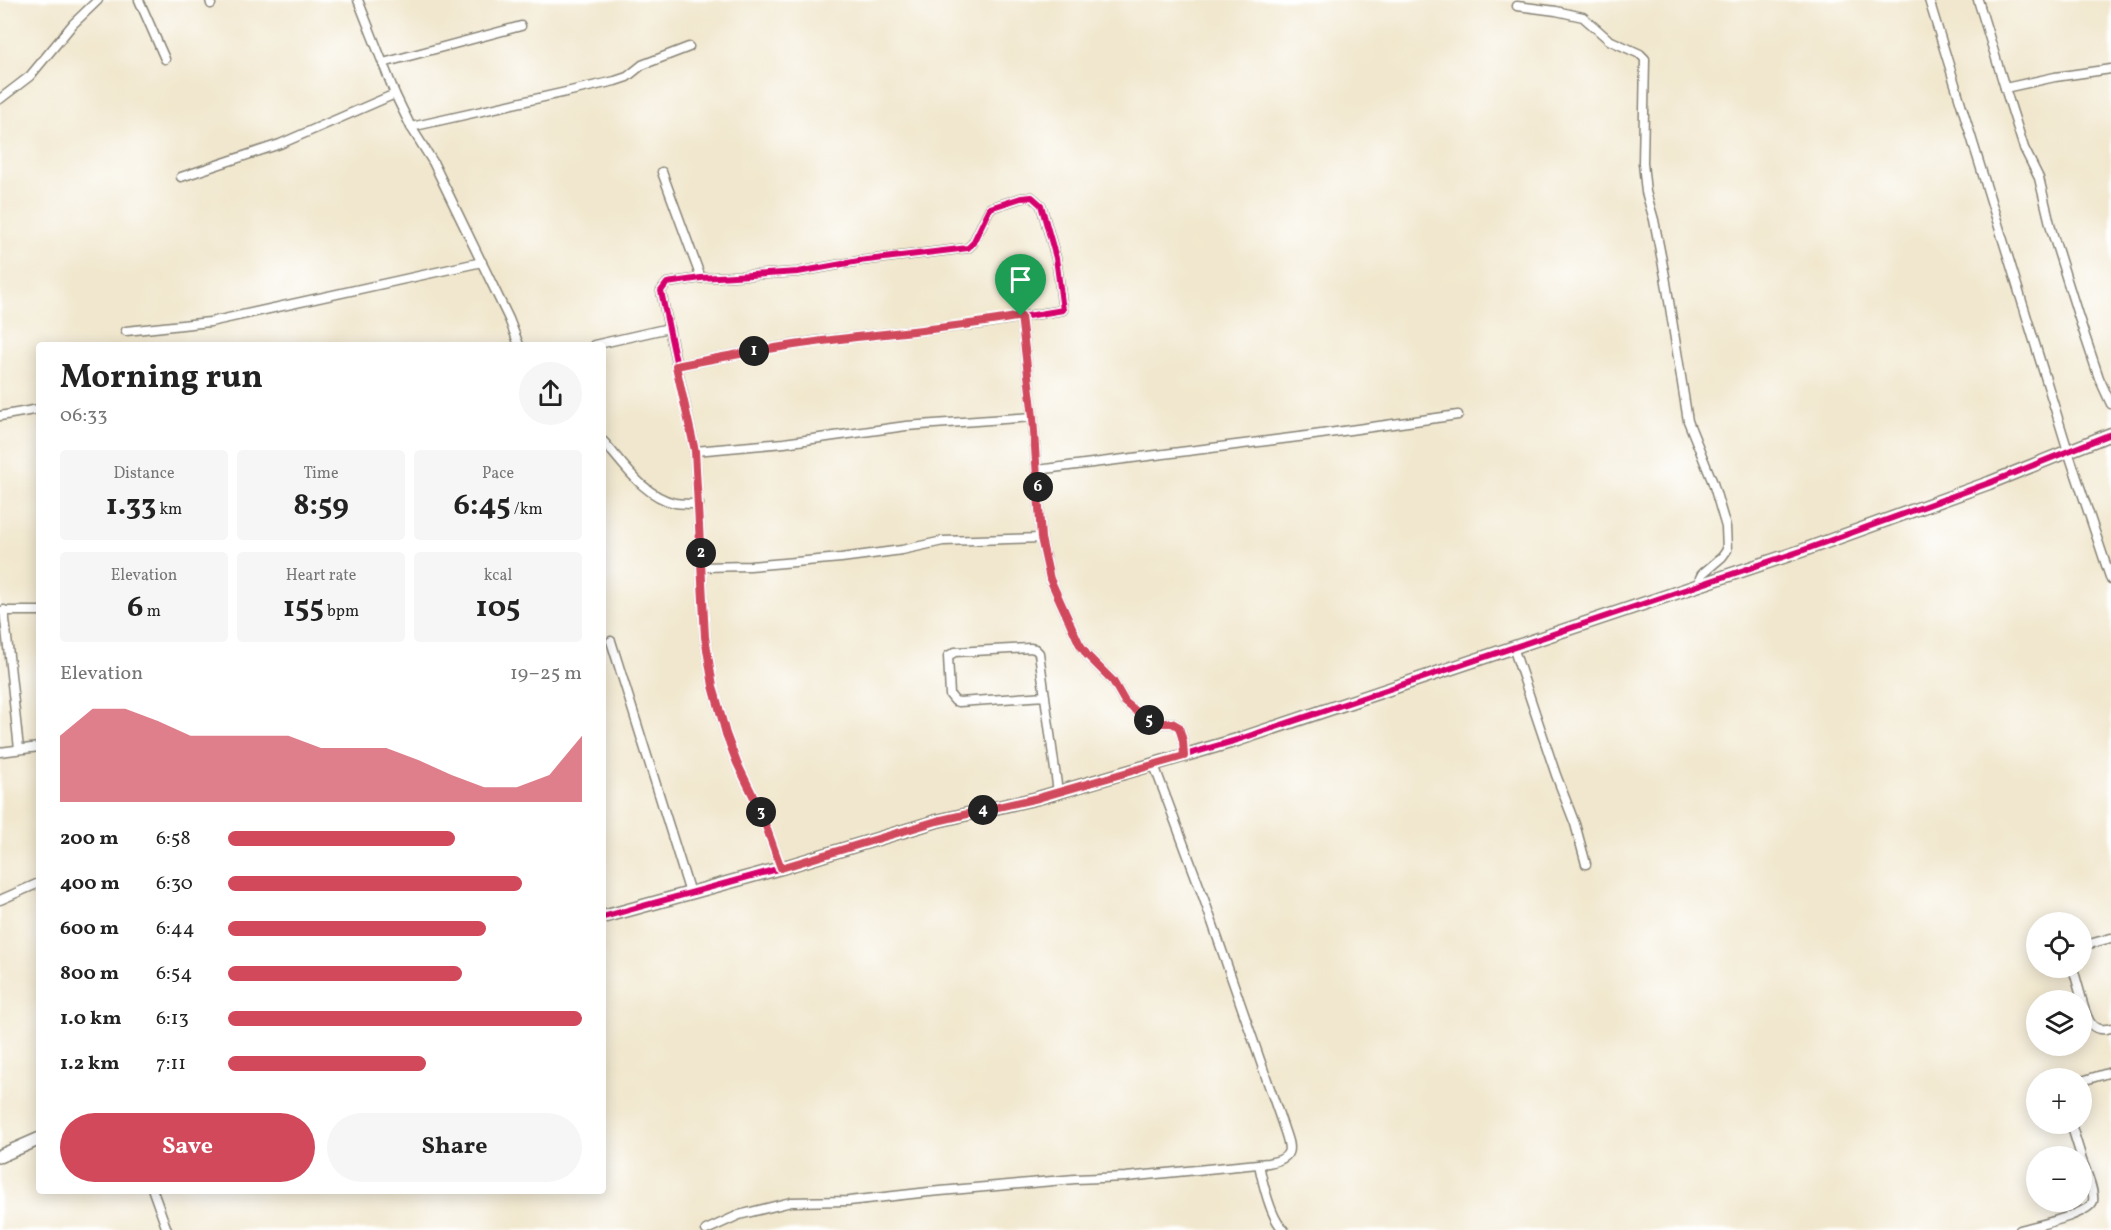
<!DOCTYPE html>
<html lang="en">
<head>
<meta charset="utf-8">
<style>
	body { margin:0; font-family:Vollkorn,serif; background:#f6f6f6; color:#222; height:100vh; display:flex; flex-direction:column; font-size:22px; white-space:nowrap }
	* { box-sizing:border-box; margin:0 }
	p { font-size:20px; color:#767676 }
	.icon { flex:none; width:33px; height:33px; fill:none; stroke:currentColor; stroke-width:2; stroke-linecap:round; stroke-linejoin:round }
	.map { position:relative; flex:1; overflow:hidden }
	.details { position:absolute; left:36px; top:342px; width:570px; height:852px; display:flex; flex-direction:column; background:#fff; border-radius:6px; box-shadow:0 3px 15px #0003 }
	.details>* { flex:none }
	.tools { position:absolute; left:2026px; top:912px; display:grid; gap:12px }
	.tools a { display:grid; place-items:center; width:66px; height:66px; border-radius:50%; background:#fff; box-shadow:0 3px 15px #0003; font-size:30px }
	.pin { position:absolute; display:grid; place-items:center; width:51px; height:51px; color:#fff; margin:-62px -26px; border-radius:50% 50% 50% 0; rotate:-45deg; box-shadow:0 0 6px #0007 }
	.pin .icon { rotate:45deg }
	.km { position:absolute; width:30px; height:30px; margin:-15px; border-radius:50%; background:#222; color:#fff; font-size:16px; line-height:30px; text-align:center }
	.round { display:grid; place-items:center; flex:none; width:63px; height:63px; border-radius:32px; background:#f6f6f6 }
	.head { display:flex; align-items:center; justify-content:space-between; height:102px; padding:0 24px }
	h1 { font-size:33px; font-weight:700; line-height:45px }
	.figures { display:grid; grid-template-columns:repeat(3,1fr); gap:9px; height:102px; padding:6px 24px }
	.figures div { display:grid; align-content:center; border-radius:6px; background:#f6f6f6; text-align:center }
	.figures b { font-size:30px; font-weight:700 }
	.figures small { font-size:16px; font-weight:400 }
	.figures p { font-size:16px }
	.chart { height:168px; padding:12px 24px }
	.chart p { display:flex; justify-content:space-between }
	.chart svg { width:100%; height:108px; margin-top:6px; fill:#d1495b; opacity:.7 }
	.action { display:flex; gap:12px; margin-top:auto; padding:12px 24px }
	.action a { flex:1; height:69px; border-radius:36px; background:#d1495b; color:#fff; font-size:24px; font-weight:700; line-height:69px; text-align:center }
	.action a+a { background:#f6f6f6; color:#222 }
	ul { padding:0 24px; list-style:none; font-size:20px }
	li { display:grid; grid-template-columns:96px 72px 1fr; align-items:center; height:45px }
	li i { height:15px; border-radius:8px; background:#d1495b }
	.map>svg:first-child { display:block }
</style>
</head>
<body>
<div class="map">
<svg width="2111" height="1230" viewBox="0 0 2111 1230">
	<rect width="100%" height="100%" fill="#fff"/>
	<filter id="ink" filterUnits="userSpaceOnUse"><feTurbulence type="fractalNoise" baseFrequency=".0167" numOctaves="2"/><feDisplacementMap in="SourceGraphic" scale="12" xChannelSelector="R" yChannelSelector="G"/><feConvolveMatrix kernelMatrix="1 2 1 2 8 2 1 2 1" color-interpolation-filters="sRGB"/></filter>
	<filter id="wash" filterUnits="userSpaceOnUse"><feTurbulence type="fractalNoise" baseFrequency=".008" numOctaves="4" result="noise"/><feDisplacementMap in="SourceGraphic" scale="24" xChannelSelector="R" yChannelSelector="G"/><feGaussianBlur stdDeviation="1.35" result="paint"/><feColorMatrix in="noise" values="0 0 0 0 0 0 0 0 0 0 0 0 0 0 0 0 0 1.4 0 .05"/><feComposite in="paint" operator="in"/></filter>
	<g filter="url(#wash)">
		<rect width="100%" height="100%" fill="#f1e7ce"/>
	</g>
	<g filter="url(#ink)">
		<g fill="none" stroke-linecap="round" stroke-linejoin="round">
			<g stroke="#868275" stroke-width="11">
				<g id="street">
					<polyline points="139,0 165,59"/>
					<polyline points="210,0 211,4"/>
					<polyline points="358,0 395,94 411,127 433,162 509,319 519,345"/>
					<polyline points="1929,0 2068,451 2111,580"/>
					<polyline points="1978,0 2005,88"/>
					<polyline points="1517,6 1556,11 1583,17 1609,40 1640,54 1645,59 1643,163 1646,192 1654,220 1665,276 1688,421 1713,483 1726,527 1727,550 1722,557 1702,574 1700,578 1702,585"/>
					<polyline points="383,63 521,26"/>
					<polyline points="2111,69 2055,77 2005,88 2024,148 2039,178 2052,232 2078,315 2099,378 2111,404"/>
					<polyline points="0,99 30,76 73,24 98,0"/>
					<polyline points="411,127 615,81 627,77 642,65 689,47"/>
					<polyline points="662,172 701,278"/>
					<polyline points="181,177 280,144 395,94"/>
					<polyline points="1021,316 1033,417 1041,538 1050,579 1079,643 1087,655 1113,681 1125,702 1147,720 1158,723 1172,723 1179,727 1183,740 1184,756"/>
					<polyline points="126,331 210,322 482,262"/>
					<polyline points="594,345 669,328"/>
					<polyline points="676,366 754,351 817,341 980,324 1063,310 1056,258 1041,205 1032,197 1021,198 990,208 973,243 968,248 859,261 798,272 701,278 667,283 661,291 695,451 705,637 713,686 726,734 737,763 760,810 781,868"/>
					<polyline points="0,416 39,409"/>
					<path d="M603 441C623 463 643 496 675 503 683 504 691 504 699 504"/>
					<polyline points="695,451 784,443 906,426 1033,417"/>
					<polyline points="1037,470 1314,435 1458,415"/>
					<polyline points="701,567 750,566 841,558 902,550 943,541 1041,538"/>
					<polyline points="4,610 19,749"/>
					<polyline points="0,611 39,611"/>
					<polyline points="611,641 690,893"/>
					<polyline points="1513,647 1556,775 1575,824 1586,864"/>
					<polyline points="1045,696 959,702 955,701 950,695 948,656 955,652 1030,648 1035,649 1039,653 1058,792"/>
					<polyline points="0,752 39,747"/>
					<polyline points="0,900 39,883"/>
					<polyline points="2082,946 2111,938"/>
					<polyline points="2073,968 2082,1000"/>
					<path d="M2082 1001C2087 1017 2090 1034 2111 1028"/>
					<polyline points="2082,1081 2111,1072"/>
					<polyline points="2071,1124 2081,1156"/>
					<path d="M1259 1164C1262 1180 1271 1220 1284 1230"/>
					<polyline points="153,1191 167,1230"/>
					<path d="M706 1230 739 1215 791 1202 849 1201 929 1192 1075 1179 1126 1177 1268 1163C1298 1158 1289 1145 1282 1123L1204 899 1154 765"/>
					<path d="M2020 1230C2034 1226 2089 1215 2093 1201 2095 1191 2085 1169 2082 1160"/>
				</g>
			</g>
			<g stroke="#868275" stroke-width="15">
				<g id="secondary">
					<polyline points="603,917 781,868 937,821 1038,798 1237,740 1801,551 1989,483 2111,434"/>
					<polyline points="0,1156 39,1139"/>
				</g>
			</g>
			<use href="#street" stroke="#fff" stroke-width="8"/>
			<use href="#secondary" stroke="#fff" stroke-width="12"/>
			<g stroke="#fff" stroke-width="10">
				<g id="cycleway">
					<polyline points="676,366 754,351 817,341 980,324 1063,310 1056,258 1041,205 1032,197 1021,198 990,208 973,243 968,248 859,261 798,272 701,278 667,283 661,291 695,451 705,637 713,686 726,734 737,763 760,810 781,868"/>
					<polyline points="603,917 781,868 937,821 1038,798 1237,740 1801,551 1989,483 2111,434"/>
				</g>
			</g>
			<use href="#cycleway" stroke="#d6006c" stroke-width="6"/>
		</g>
	</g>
	<g fill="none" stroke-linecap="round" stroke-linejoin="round" filter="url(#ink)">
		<g stroke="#fff" stroke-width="12">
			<path id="route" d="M1021 316 1033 417 1041 538 1050 579 1079 643 1087 655 1113 681 1125 702 1147 720 1158 723H1172L1179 727 1183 741 1184 756 1038 798 937 821 781 868 760 810 737 763 726 734 713 686 705 637 695 451 676 366C722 357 769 348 816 342 884 333 953 329 1021 316Z"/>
		</g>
		<use href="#route" stroke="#d1495b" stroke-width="8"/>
	</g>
</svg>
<div class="tools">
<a><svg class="icon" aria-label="locate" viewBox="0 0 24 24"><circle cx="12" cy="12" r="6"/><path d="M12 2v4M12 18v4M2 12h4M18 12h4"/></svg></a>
<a><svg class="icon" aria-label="layers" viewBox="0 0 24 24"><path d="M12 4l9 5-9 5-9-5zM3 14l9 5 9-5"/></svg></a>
<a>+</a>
<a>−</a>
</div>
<div class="pin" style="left:1021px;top:316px;background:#1e9e55"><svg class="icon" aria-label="arrive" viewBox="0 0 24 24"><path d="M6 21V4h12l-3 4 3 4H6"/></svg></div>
<b class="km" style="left:754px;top:351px">1</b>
<b class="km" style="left:701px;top:553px">2</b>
<b class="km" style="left:761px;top:812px">3</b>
<b class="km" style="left:983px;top:810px">4</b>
<b class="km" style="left:1149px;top:720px">5</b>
<b class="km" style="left:1038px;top:487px">6</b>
<section class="details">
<div class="head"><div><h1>Morning run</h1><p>06:33</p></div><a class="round"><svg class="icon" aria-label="share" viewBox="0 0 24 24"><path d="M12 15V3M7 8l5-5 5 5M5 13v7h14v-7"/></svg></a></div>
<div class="figures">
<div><p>Distance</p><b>1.33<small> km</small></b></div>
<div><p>Time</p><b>8:59</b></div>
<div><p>Pace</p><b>6:45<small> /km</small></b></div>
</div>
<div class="figures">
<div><p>Elevation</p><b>6<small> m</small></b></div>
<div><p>Heart rate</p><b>155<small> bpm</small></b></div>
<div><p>kcal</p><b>105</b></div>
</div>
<div class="chart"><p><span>Elevation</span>19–25 m</p>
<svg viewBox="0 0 160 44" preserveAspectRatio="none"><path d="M0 44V17L10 6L20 6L30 11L40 17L50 17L60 17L70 17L80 22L90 22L100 22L110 27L120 33L130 38L140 38L150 33L160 17V44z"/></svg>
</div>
<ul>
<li><b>200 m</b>6:58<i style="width:64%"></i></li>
<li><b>400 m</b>6:30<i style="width:83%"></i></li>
<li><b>600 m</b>6:44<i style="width:73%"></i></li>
<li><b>800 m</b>6:54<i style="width:66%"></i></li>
<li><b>1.0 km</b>6:13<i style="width:100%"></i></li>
<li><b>1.2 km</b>7:11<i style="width:56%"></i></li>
</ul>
<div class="action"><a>Save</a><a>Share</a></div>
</section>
</div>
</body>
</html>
